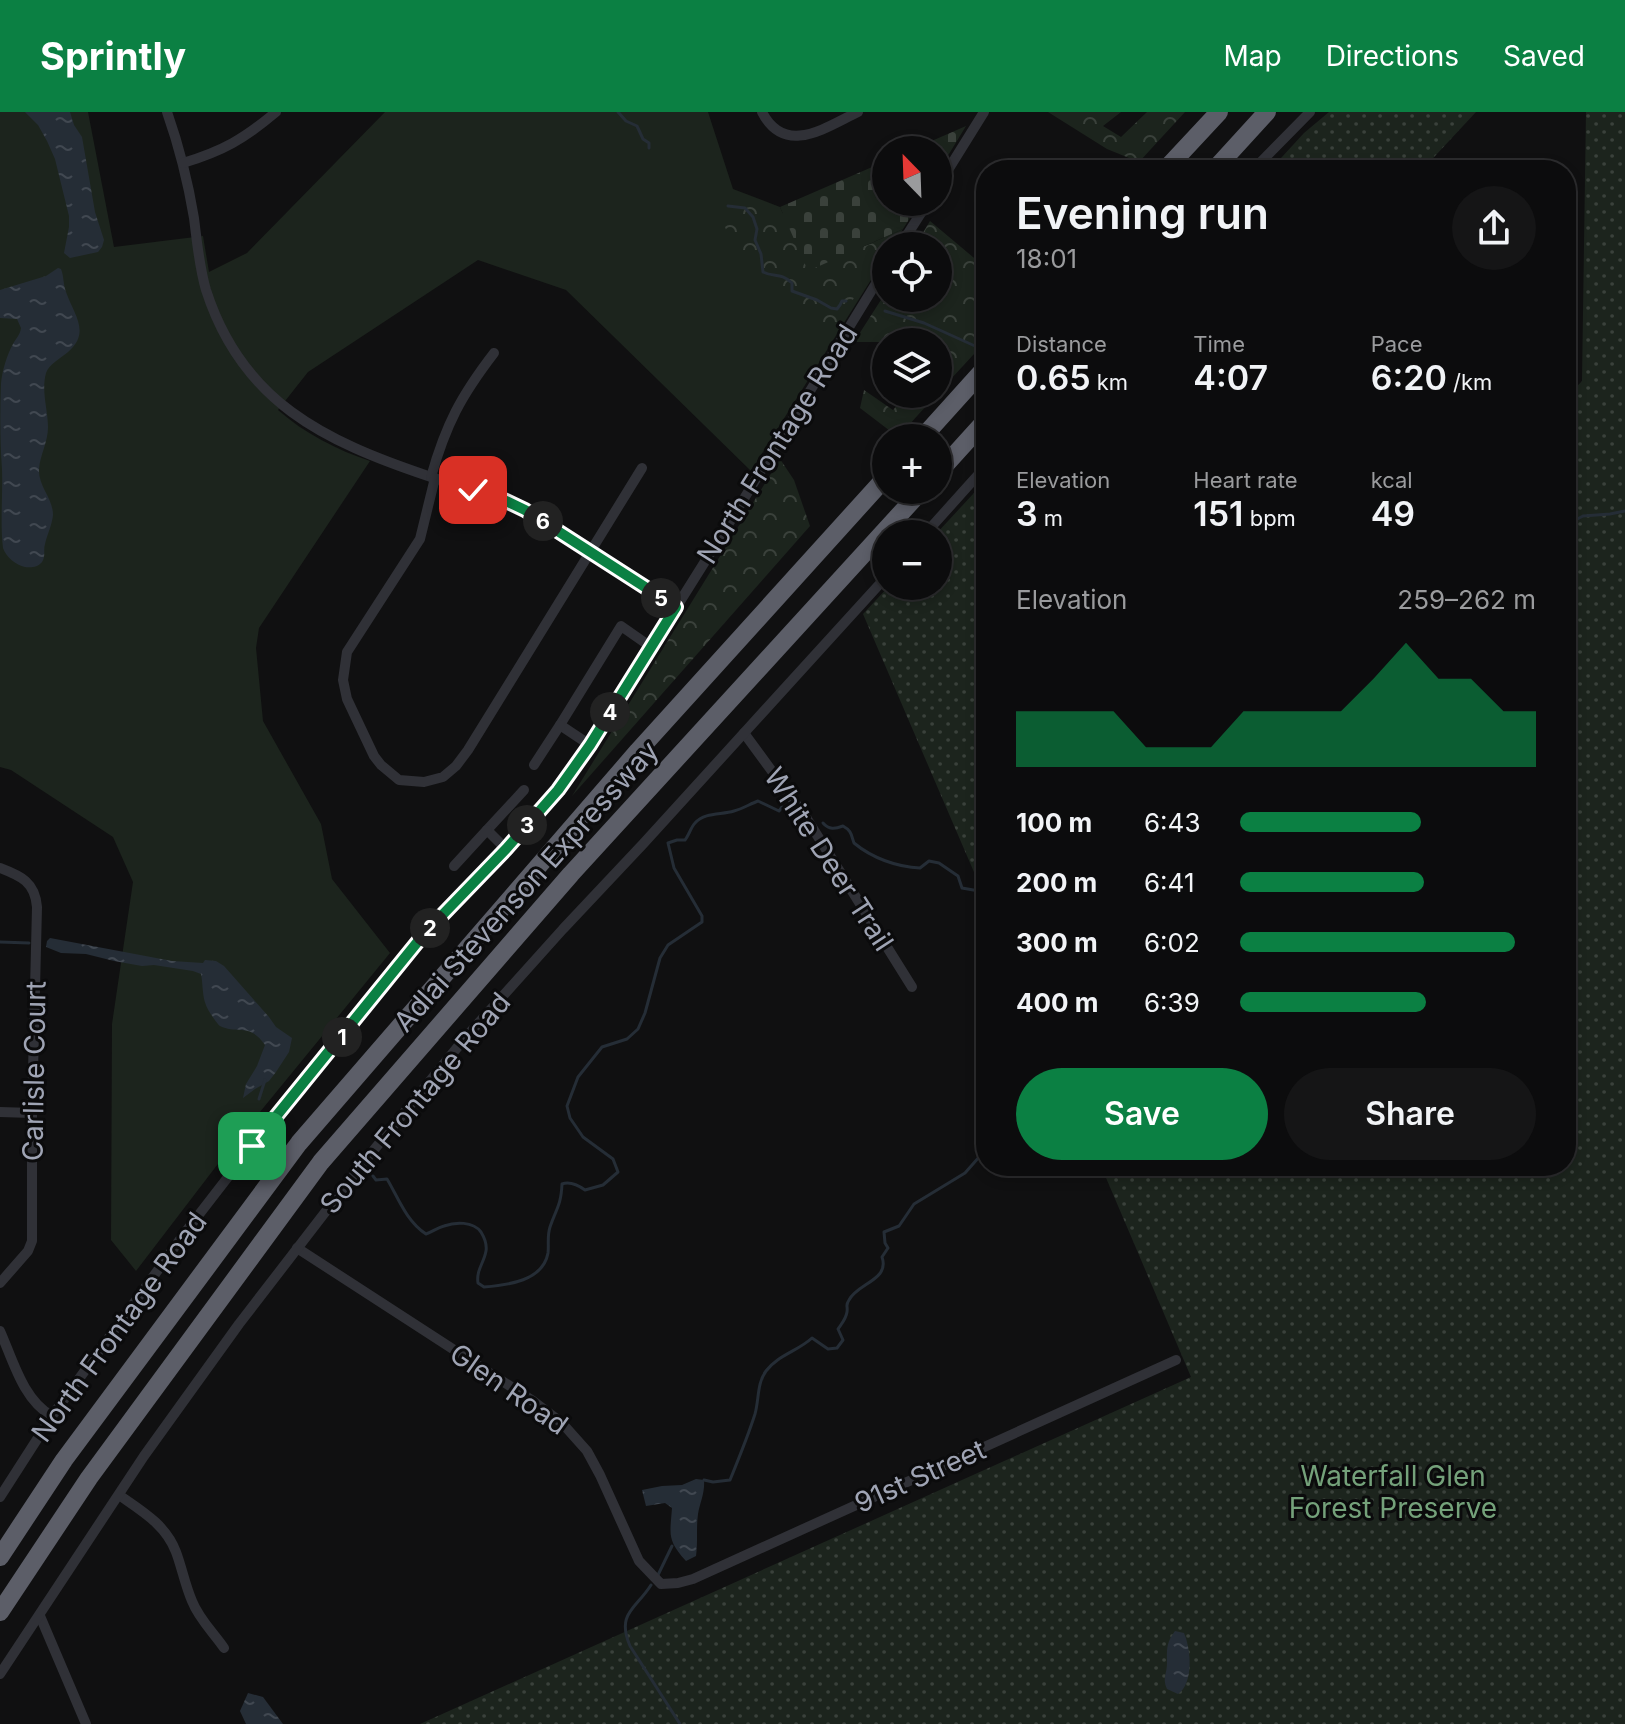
<!DOCTYPE html>
<html lang="en">
<head>
<meta charset="utf-8">
<style>
	body { margin:0; font-family:Inter,sans-serif; background:#151516; color:#f1f3f6; height:100vh; display:flex; flex-direction:column; font-size:30px; white-space:nowrap }
	* { box-sizing:border-box; margin:0 }
	p { font-size:26px; color:#9a9b9d }
	.icon { flex:none; width:44px; height:44px; fill:none; stroke:currentColor; stroke-width:2; stroke-linecap:round; stroke-linejoin:round }
	.map { position:relative; flex:1; overflow:hidden }
	.sheet { position:absolute; left:976px; top:48px; width:600px; height:1016px; display:flex; flex-direction:column; background:#0c0c0d; border-radius:32px; box-shadow:0 4px 12px #0003,0 0 0 2px #2c2c2e }
	.sheet>* { flex:none }
	.needle { width:52px; rotate:337deg }
	.buttons { position:absolute; left:872px; top:24px; display:grid; gap:16px }
	.buttons a { display:grid; place-items:center; width:80px; height:80px; border-radius:50%; background:#0c0c0d; box-shadow:0 4px 12px #0003,0 0 0 2px #2c2c2e; font-size:40px }
	.pin { position:absolute; display:grid; place-items:center; width:68px; height:68px; color:#fff; margin:-34px; border-radius:16px; box-shadow:0 4px 12px #0006 }
	.km { position:absolute; width:40px; height:40px; margin:-20px; border-radius:50%; background:#222; color:#fff; font-size:22px; line-height:40px; text-align:center }
	.round { display:grid; place-items:center; flex:none; width:84px; height:84px; border-radius:42px; background:#151516 }
	.headline { display:flex; align-items:center; justify-content:space-between; height:136px; padding:0 40px }
	h1 { font-size:44px; font-weight:600; line-height:60px }
	.stats { display:grid; grid-template-columns:repeat(3,1fr); gap:12px; height:136px; padding:8px 40px }
	.stats div { display:grid; align-content:center }
	.stats b { font-size:34px; font-weight:600 }
	.stats small { font-size:22px; font-weight:400 }
	.stats p { font-size:22px }
	.chart { height:224px; padding:16px 40px }
	.chart p { display:flex; justify-content:space-between }
	.chart svg { width:100%; height:144px; margin-top:8px; fill:#0b8043; opacity:.7 }
	.action { display:flex; gap:16px; margin-top:auto; padding:16px 40px }
	.action a { flex:1; height:92px; border-radius:48px; background:#0b8043; color:#fff; font-size:32px; font-weight:600; line-height:92px; text-align:center }
	.action a+a { background:#151516; color:#f1f3f6 }
	ul { padding:0 40px; list-style:none; font-size:26px }
	li { display:grid; grid-template-columns:128px 96px 1fr; align-items:center; height:60px }
	li i { height:20px; border-radius:10px; background:#0b8043 }
	header { display:flex; align-items:center; gap:48px; box-sizing:border-box; height:112px; padding:0 40px; background:#0b8043; color:#fff }
	header strong { font-size:38px }
	nav { display:flex; gap:44px; margin-inline-start:auto; font-size:28px }
	.map>svg:first-child { display:block }
</style>
</head>
<body>
<header>
<strong>Sprintly</strong>
<nav><a>Map</a><a>Directions</a><a>Saved</a></nav>
</header>
<div class="map">
<svg width="1625" height="1612" viewBox="0 0 1625 1612">
	<defs>
		<pattern id="forest-crowns" width="20" height="18" patternUnits="userSpaceOnUse" patternTransform="scale(2)"><rect width="20" height="18" fill="#1c241d"/><path d="M2 6a3 3 0 1 1 6 0M12 15a3 3 0 1 1 6 0" fill="none" stroke="#3a413b"/></pattern>
		<pattern id="cemetery-stones" width="16" height="16" patternUnits="userSpaceOnUse" patternTransform="scale(2)"><rect width="16" height="16" fill="#1c241d"/><path d="M2 7V4a2 2 0 0 1 4 0v3zM10 15v-3a2 2 0 0 1 4 0v3z" fill="#3a413b"/></pattern>
		<pattern id="park-dots" width="8" height="8" patternUnits="userSpaceOnUse" patternTransform="scale(2)"><rect width="8" height="8" fill="#1c241d"/><path d="M2 2h.1M6 6h.1" fill="none" stroke="#3a413b" stroke-width="1.8" stroke-linecap="round"/></pattern>
		<pattern id="water-ripples" width="26" height="14" patternUnits="userSpaceOnUse" patternTransform="scale(2)"><rect width="26" height="14" fill="#252d36"/><path d="M2 4q2-2 4 0t4 0M15 11q2-2 4 0t4 0" fill="none" stroke="#414851"/></pattern>
	</defs>
	<rect width="100%" height="100%" fill="#101011"/>
	<path fill="#1c241d" d="M0 0H88L114 135 203 124 209 160 247 141 385 0H708L733 77 780 95 808 159 903 117 892 134H886V144L751 359 566 178 478 148 308 260 278 298C304 321 337 338 370 349L259 516 256 536 263 609 321 712 332 767 390 841 224 1044 136 1159 111 1128 112 912 133 770 113 725 11 658 0 655Z"/>
	<g fill="url(#forest-crowns)">
		<polygon points="1048,0 1121,0 1103,14 1121,25 1147,0 1185,0 1139,50 1107,37"/>
		<polygon points="738,85 764,98 786,102 811,151 890,126 828,229 765,174 734,141 723,109"/>
		<polygon points="930,109 986,156 986,229 938,281 938,230 854,230 886,180 886,186 938,186 938,134 915,134"/>
		<polygon points="864,278 893,298 907,282 937,282 898,325 860,296"/>
		<polygon points="780,347 794,368 810,414 572,684"/>
	</g>
	<g fill="url(#cemetery-stones)">
		<polygon points="966,14 938,60 938,38 911,38"/>
		<polygon points="886,49 886,90 920,90 903,117 808,159 780,95"/>
	</g>
	<g fill="url(#park-dots)">
		<polygon points="1329,0 1476,0 1422,58 1270,58 1304,21"/>
		<polygon points="1586,0 1625,0 1625,1612 420,1612 1191,1265 1101,1054 1566,1054 1566,286 1582,269"/>
		<polygon points="986,368 986,788 863,502 889,474 938,474 938,422 936,422"/>
	</g>
	<g fill="url(#water-ripples)">
		<polygon points="25,0 70,0 74,13 82,25 95,100 104,128 102,135 98,140 70,146 64,141 69,115 69,104 55,47 47,29 38,13"/>
		<path d="M58 156 61 157C64 165 63 172 66 180 74 203 91 220 68 240 61 246 49 252 46 261 41 279 48 298 48 315 48 330 40 343 39 357 38 374 53 386 53 403 52 413 47 423 45 432 43 438 46 444 42 450 38 455 31 456 25 455 16 453 6 445 3 436 0 411 3 382 2 357 0 329 0 300 1 272 2 259 7 243 13 232 17 225 20 223 21 216L17 207 0 206V178L46 164Z"/>
		<path d="M50 826 172 849 203 851 205 848 216 849 224 854 269 905 276 915 292 926 289 940 276 960 269 969 255 977 243 986 246 972 257 954 265 933C249 910 239 923 220 914 217 912 207 897 206 893 202 884 203 871 201 862L193 859 154 853 142 854 114 849 86 842 61 841 46 835 47 829Z"/>
		<path d="M696 1367 704 1368C705 1381 700 1390 698 1402 696 1416 698 1429 696 1444L686 1449C667 1428 670 1423 672 1396L665 1391 646 1394 642 1378 662 1374 682 1373Z"/>
		<path d="M1175 1519 1184 1521C1191 1537 1194 1571 1178 1582L1167 1577C1162 1566 1167 1562 1167 1551 1167 1537 1166 1531 1175 1519Z"/>
		<polygon points="248,1581 263,1585 283,1612 246,1612 240,1599"/>
	</g>
	<g fill="none" stroke-linecap="round" stroke-linejoin="round">
		<g stroke="#252d36" stroke-width="3">
			<polyline points="618,0 626,9 637,14 643,27 649,31 649,36"/>
			<path d="M728 94 745 96 753 105 757 117 755 128 761 142 763 160C775 166 780 160 792 171V179L817 188 831 196 837 197 840 193 842 189H846"/>
			<polyline points="885,199 924,211 975,234"/>
			<polyline points="1566,413 1583,404 1610,402 1625,399"/>
			<path d="M823 711C829 718 835 717 843 714 852 719 851 723 854 731 872 746 897 755 920 756L929 749 939 751 958 764 962 776 979 779 986 778"/>
			<polyline points="0,830 29,831"/>
			<path d="M986 965H983C979 977 978 987 986 997"/>
			<polyline points="259,987 265,968"/>
			<path d="M373 1064 376 1068 387 1067C398 1085 406 1109 426 1122 432 1120 437 1116 444 1114 455 1110 473 1109 481 1120 484 1125 487 1133 486 1139 484 1151 476 1158 478 1171L484 1175C508 1173 543 1169 548 1141 549 1132 547 1124 550 1115 556 1097 561 1094 562 1072 570 1069 578 1073 585 1078L603 1073 618 1060 613 1047 583 1025 570 1006 567 994 578 965 602 935 627 927 638 917 645 901 660 846 668 833 702 810V804L674 756 668 731 677 728H685C689 723 691 715 695 711 705 700 721 703 734 699 742 697 750 692 758 689L779 699 782 695"/>
			<path d="M704 1368 713 1370 730 1368C739 1346 748 1324 755 1302 759 1288 757 1271 766 1259 778 1243 798 1239 812 1226L828 1237 837 1236 843 1228 838 1217C842 1211 846 1207 847 1200 848 1193 845 1194 849 1188 858 1171 890 1168 882 1145L888 1136 885 1131 884 1120 899 1114 914 1092 965 1061 980 1044 986 1033"/>
			<polyline points="657,1465 672,1434"/>
			<path d="M651 1473C636 1497 616 1501 630 1534L680 1612"/>
		</g>
		<g stroke="#303137" stroke-width="10">
			<path d="M167 0C179 34 188 70 194 106 197 130 199 154 206 178 242 290 324 329 428 364 461 375 494 383 525 398L676 495"/>
			<path d="M762 0C785 45 826 15 858 0"/>
			<path d="M183 51C223 39 244 27 276 0"/>
			<polyline points="1253,58 1310,0"/>
			<polyline points="938,74 984,0"/>
			<polyline points="900,134 928,90"/>
			<path d="M431 365C446 312 461 284 494 241"/>
			<polyline points="435,366 420,427 347,540 343,568 347,587 374,644 381,653 399,668 424,670 443,665 456,654 468,638 642,356"/>
			<polyline points="925,422 986,354"/>
			<polyline points="744,621 807,707 912,875"/>
			<polyline points="590,633 560,613 621,514 651,535"/>
			<polyline points="534,653 560,613"/>
			<polyline points="506,737 487,718 524,678"/>
			<polyline points="454,754 487,718"/>
			<path d="M0 756C21 764 35 770 37 795L32 1001V1129L28 1139 0 1171"/>
			<polyline points="0,1000 32,1001"/>
			<polyline points="297,1136 533,1289 562,1311 587,1339 600,1363 639,1449 661,1472 678,1471 693,1467 1176,1248"/>
			<path d="M0 1219C13 1248 23 1288 52 1304"/>
			<path d="M119 1383C142 1399 166 1413 176 1440 182 1456 185 1473 192 1489 199 1507 213 1520 224 1536"/>
			<polyline points="0,1385 52,1304 187,1118 252,1034 424,822 506,737 558,678 590,633 726,416 886,155"/>
			<polyline points="40,1504 86,1612"/>
			<polyline points="0,1562 144,1344 239,1212 360,1055 465,926 563,817 643,732 886,465"/>
		</g>
		<g stroke="#5c5e68" stroke-width="18">
			<polyline points="1165,58 1219,0"/>
			<polyline points="1214,58 1267,0"/>
			<polyline points="922,326 986,255"/>
			<polyline points="938,361 986,308"/>
			<polyline points="0,1445 64,1348 299,1031 638,639 886,365"/>
			<polyline points="0,1500 89,1366 321,1050 571,762 922,378"/>
		</g>
	</g>
	<g fill="none" stroke-linecap="round" stroke-linejoin="round">
		<g stroke="#fff" stroke-width="16">
			<polyline id="route" points="252,1034 424,822 506,737 558,678 590,633 676,495 525,398 504,388 473,378"/>
		</g>
		<use href="#route" stroke="#0b8043" stroke-width="10"/>
	</g>
	<g text-anchor="middle" dominant-baseline="central" stroke-width="6" stroke-linejoin="round" paint-order="stroke">
		<g font-size="28" fill="#9fa4b4" stroke="#0b0b0c">
			<text transform="translate(777 332) rotate(-58)">North Frontage Road</text>
			<text transform="translate(829 747) rotate(57)">White Deer Trail</text>
			<text transform="translate(526 774) rotate(-48)">Adlai Stevenson Expressway</text>
			<text transform="translate(34 959) rotate(-89)">Carlisle Court</text>
			<text transform="translate(415 991) rotate(-50)">South Frontage Road</text>
			<text transform="translate(119 1215) rotate(-54)">North Frontage Road</text>
			<text transform="translate(509 1277) rotate(35)">Glen Road</text>
			<text transform="translate(920 1364) rotate(-24)">91st Street</text>
		</g>
		<g font-size="28" fill="#74a17a" stroke="#0b0b0c">
			<text x="1393" y="1364">Waterfall Glen<tspan x="1393" dy="32">Forest Preserve</tspan></text>
		</g>
	</g>
</svg>
<div class="buttons">
<a><svg class="needle" viewBox="-14 -14 28 28"><path d="M0-13l5 13h-10z" fill="#e53935"/><path d="M0 13l5-13h-10z" fill="#9a9b9d"/></svg></a>
<a><svg class="icon" aria-label="locate" viewBox="0 0 24 24"><circle cx="12" cy="12" r="6"/><path d="M12 2v4M12 18v4M2 12h4M18 12h4"/></svg></a>
<a><svg class="icon" aria-label="layers" viewBox="0 0 24 24"><path d="M12 4l9 5-9 5-9-5zM3 14l9 5 9-5"/></svg></a>
<a>+</a>
<a>−</a>
</div>
<div class="pin" style="left:252px;top:1034px;background:#1e9e55"><svg class="icon" aria-label="arrive" viewBox="0 0 24 24"><path d="M6 21V4h12l-3 4 3 4H6"/></svg></div>
<div class="pin" style="left:473px;top:378px;background:#d93025"><svg class="icon" aria-label="check" viewBox="0 0 24 24"><path d="M5 12l5 5 9-10"/></svg></div>
<b class="km" style="left:342px;top:925px">1</b>
<b class="km" style="left:430px;top:816px">2</b>
<b class="km" style="left:527px;top:713px">3</b>
<b class="km" style="left:610px;top:600px">4</b>
<b class="km" style="left:661px;top:486px">5</b>
<b class="km" style="left:543px;top:409px">6</b>
<section class="sheet">
<div class="headline"><div><h1>Evening run</h1><p>18:01</p></div><a class="round"><svg class="icon" aria-label="share" viewBox="0 0 24 24"><path d="M12 15V3M7 8l5-5 5 5M5 13v7h14v-7"/></svg></a></div>
<div class="stats">
<div><p>Distance</p><b>0.65<small> km</small></b></div>
<div><p>Time</p><b>4:07</b></div>
<div><p>Pace</p><b>6:20<small> /km</small></b></div>
</div>
<div class="stats">
<div><p>Elevation</p><b>3<small> m</small></b></div>
<div><p>Heart rate</p><b>151<small> bpm</small></b></div>
<div><p>kcal</p><b>49</b></div>
</div>
<div class="chart"><p><span>Elevation</span>259–262 m</p>
<svg viewBox="0 0 160 44" preserveAspectRatio="none"><path d="M0 44V27L10 27L20 27L30 27L40 38L50 38L60 38L70 27L80 27L90 27L100 27L110 17L120 6L130 17L140 17L150 27L160 27V44z"/></svg>
</div>
<ul>
<li><b>100 m</b>6:43<i style="width:61%"></i></li>
<li><b>200 m</b>6:41<i style="width:62%"></i></li>
<li><b>300 m</b>6:02<i style="width:93%"></i></li>
<li><b>400 m</b>6:39<i style="width:63%"></i></li>
</ul>
<div class="action"><a>Save</a><a>Share</a></div>
</section>
</div>
</body>
</html>
